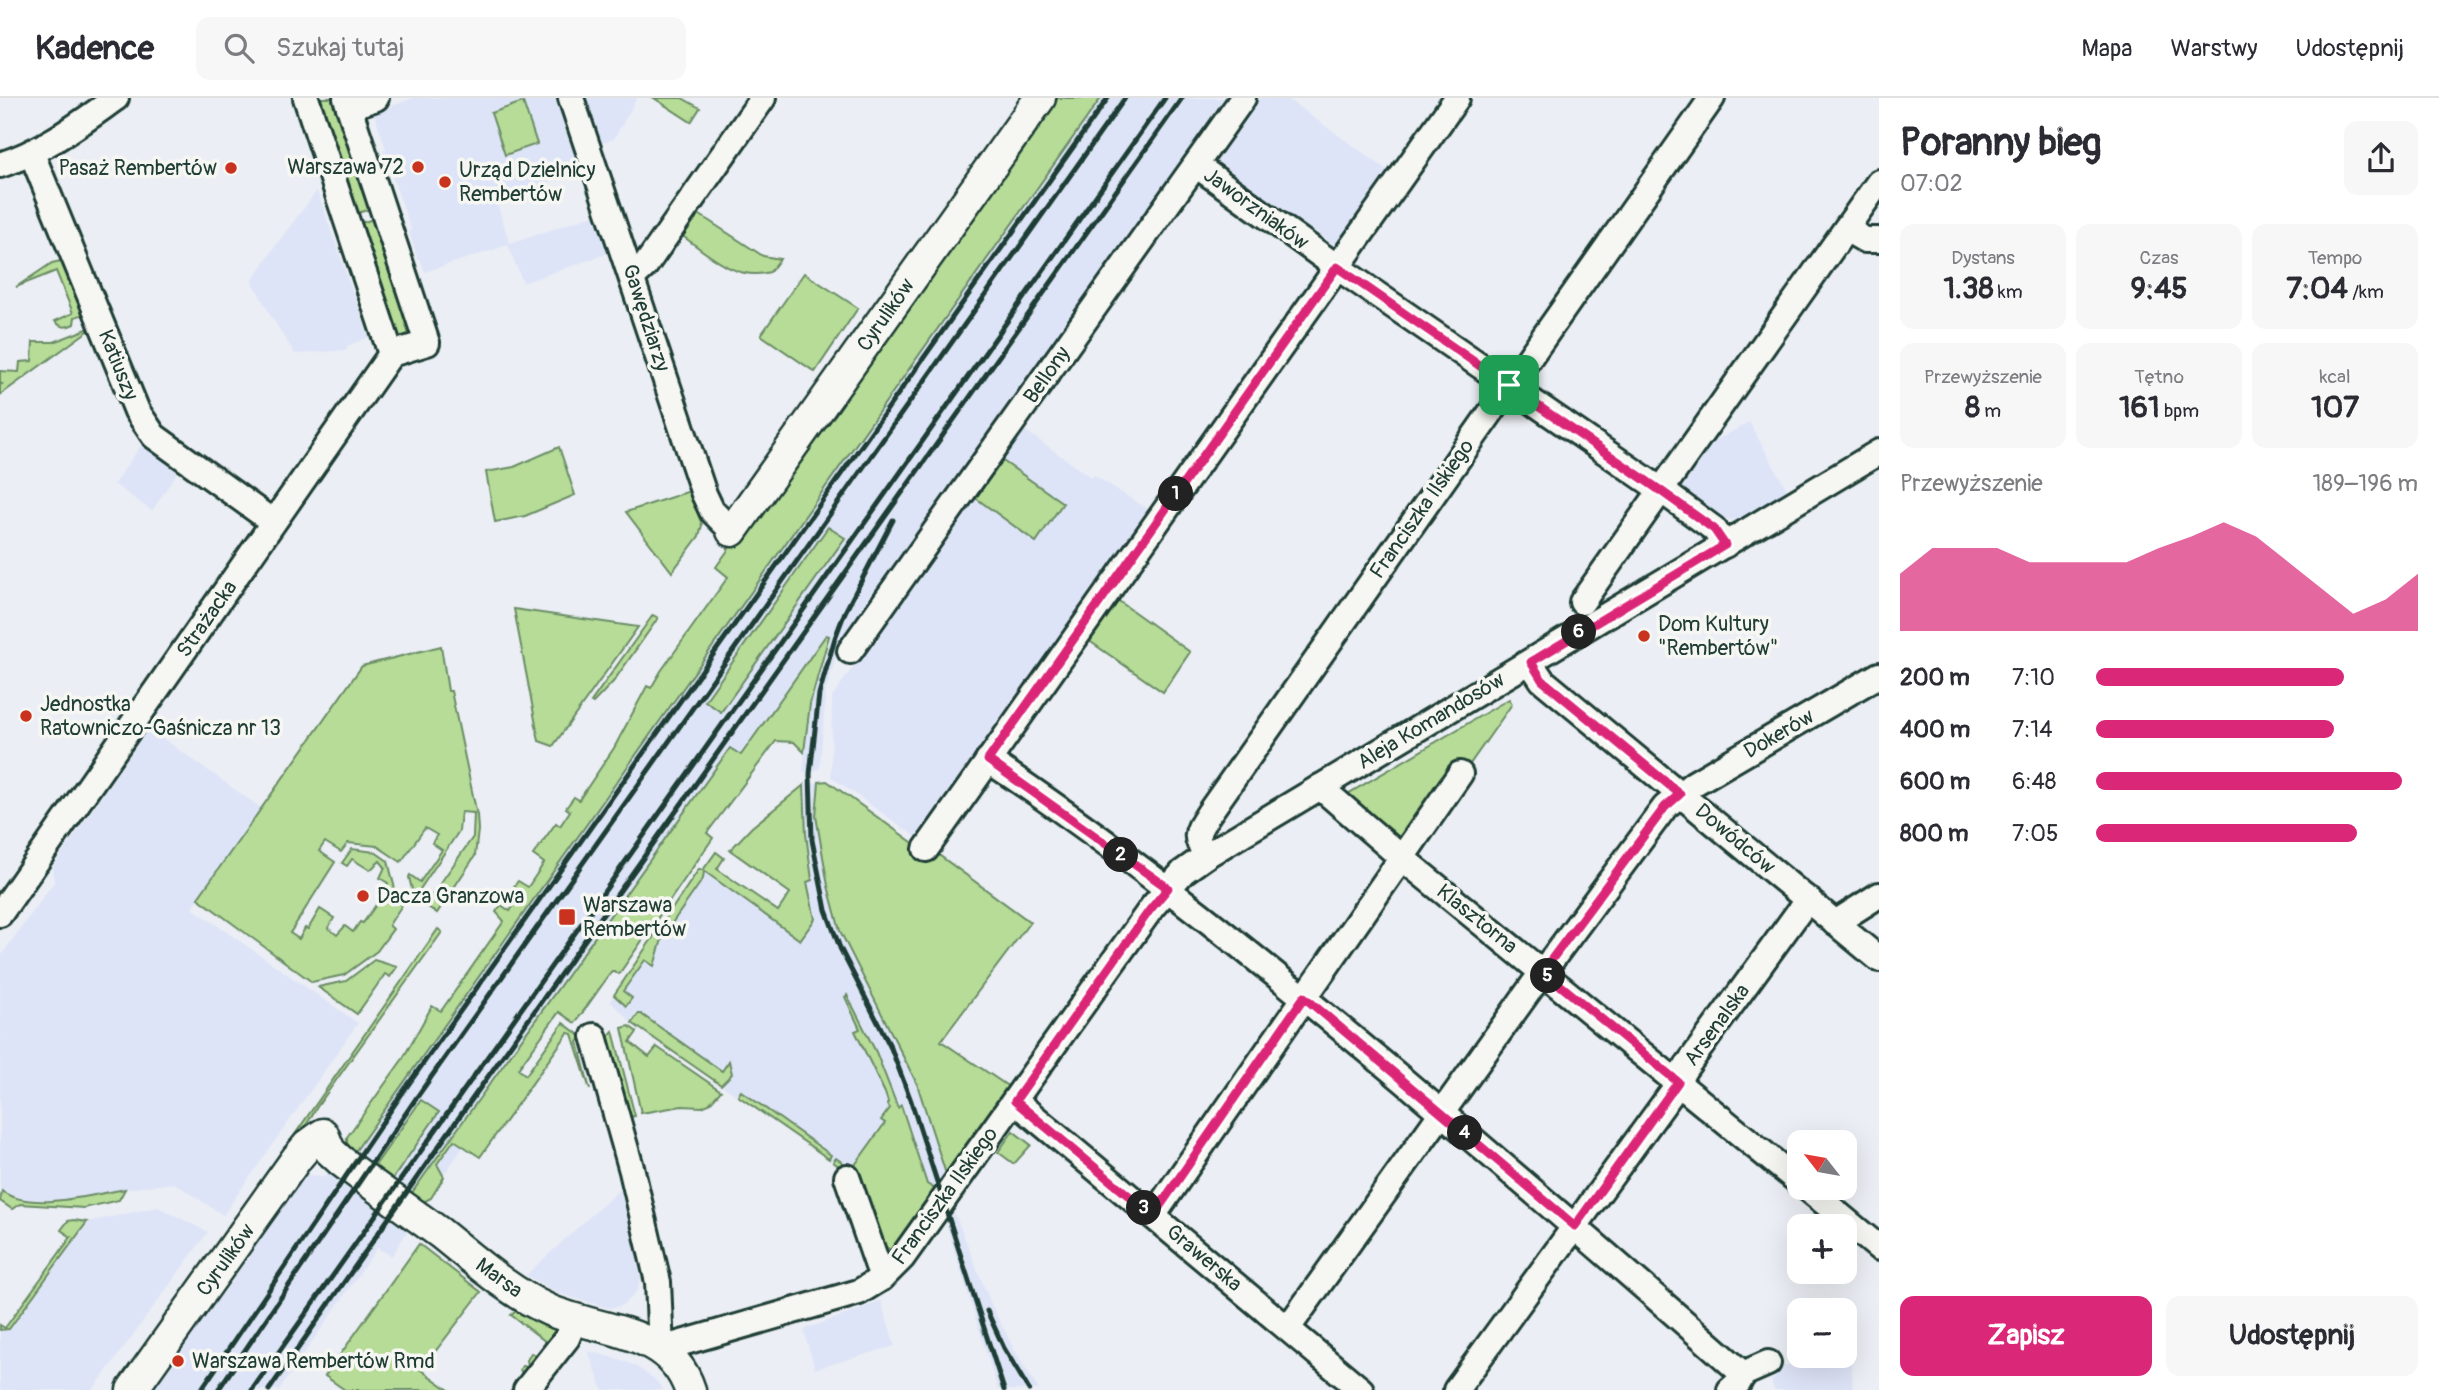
<!DOCTYPE html>
<html lang="pl">
<head>
<meta charset="utf-8">
<style>
	body { margin:0; font-family:Pangolin,sans-serif; background:#f7f7f7; color:#2b2b33; height:100vh; display:flex; flex-direction:column; font-size:26px; white-space:nowrap }
	* { box-sizing:border-box; margin:0 }
	p { font-size:23px; color:#7c7c81 }
	.icon { flex:none; width:38px; height:38px; fill:none; stroke:currentColor; stroke-width:2; stroke-linecap:round; stroke-linejoin:round }
	.map { position:relative; flex:1; overflow:hidden }
	.sheet { display:flex; flex-direction:column; background:#fff; width:560px }
	.sheet>* { flex:none }
	.needle { width:46px; rotate:301deg }
	.tools { position:absolute; left:1787px; top:1032px; display:grid; gap:14px }
	.tools a { display:grid; place-items:center; width:70px; height:70px; border-radius:14px; background:#fff; box-shadow:0 7px 28px #0002; font-size:35px }
	.pin { position:absolute; display:grid; place-items:center; width:60px; height:60px; color:#fff; margin:-30px; border-radius:14px; box-shadow:0 4px 10px #0006 }
	.km { position:absolute; width:35px; height:35px; margin:-18px; border-radius:50%; background:#222; color:#fff; font-size:19px; line-height:35px; text-align:center }
	.round { display:grid; place-items:center; flex:none; width:74px; height:74px; border-radius:14px; background:#f7f7f7 }
	.overview { display:flex; align-items:center; justify-content:space-between; height:119px; padding:0 21px }
	h1 { font-size:38px; font-weight:700; line-height:52px }
	.figures { display:grid; grid-template-columns:repeat(3,1fr); gap:10px; height:119px; padding:7px 21px }
	.figures div { display:grid; align-content:center; border-radius:14px; background:#f7f7f7; text-align:center }
	.figures b { font-size:30px; font-weight:700 }
	.figures small { font-size:19px; font-weight:400 }
	.figures p { font-size:19px }
	.chart { height:196px; padding:14px 21px }
	.chart p { display:flex; justify-content:space-between }
	.chart svg { width:100%; height:126px; margin-top:7px; fill:#db2777; opacity:.7 }
	.primary-button { display:flex; gap:14px; margin-top:auto; padding:14px 21px }
	.primary-button a { flex:1; height:80px; border-radius:14px; background:#db2777; color:#fff; font-size:28px; font-weight:700; line-height:80px; text-align:center }
	.primary-button a+a { background:#f7f7f7; color:#2b2b33 }
	ul { padding:0 21px; list-style:none; font-size:23px }
	li { display:grid; grid-template-columns:112px 84px 1fr; align-items:center; height:52px }
	li i { height:18px; border-radius:9px; background:#db2777 }
	header { display:flex; align-items:center; gap:42px; box-sizing:border-box; height:98px; padding:0 35px; background:#fff; border-bottom:2px solid #e1e1e2 }
	header strong { font-size:33px }
	nav { display:flex; gap:38px; margin-inline-start:auto; font-size:24px }
	.search { width:490px; height:63px; background:#f7f7f7; display:flex; align-items:center; gap:18px; box-sizing:border-box; padding:0 24px; border-radius:14px; color:#7c7c81; font-size:26px }
	main { display:flex; flex:1; min-height:0 }
	.map>svg:first-child { display:block }
</style>
</head>
<body>
<header>
<strong>Kadence</strong>
<div class="search"><svg class="icon" aria-label="search" viewBox="0 0 24 24"><circle cx="10" cy="10" r="6"/><path d="M15 15l6 6"/></svg>Szukaj tutaj</div>
<nav><a>Mapa</a><a>Warstwy</a><a>Udostępnij</a></nav>
</header>
<main>
<div class="map">
<svg width="1879" height="1292" viewBox="0 0 1879 1292">
	<rect width="100%" height="100%" fill="#ebeef4"/>
	<filter id="ink" filterUnits="userSpaceOnUse"><feTurbulence type="fractalNoise" baseFrequency=".0143" numOctaves="2"/><feDisplacementMap in="SourceGraphic" scale="14" xChannelSelector="R" yChannelSelector="G"/><feConvolveMatrix kernelMatrix="1 2 1 2 8 2 1 2 1" color-interpolation-filters="sRGB"/></filter>
	<g filter="url(#ink)">
		<g fill="#dee4f7">
			<polygon points="413,0 560,0 572,36 569,37 575,58 582,72 496,102 510,146 596,116 609,155 523,185 508,147 425,174 420,161 418,162 409,134 411,131 383,53 386,51 374,15"/>
			<polygon points="582,0 637,0 614,41 597,47"/>
			<polygon points="1069,0 1225,0 841,541 826,593 820,669 815,673 803,674 810,606 829,538 826,537 724,681 609,878 584,914 575,925 558,913 427,1101 392,1158 377,1150 279,1292 143,1292 180,1245 225,1193 305,1077 325,1078 350,1043 650,612 661,573"/>
			<polygon points="1259,0 1286,0 1393,76 1339,150 1218,67 1216,62"/>
			<polygon points="317,93 369,239 347,248 347,252 295,256 271,218 252,183 278,144"/>
			<polygon points="1749,324 1788,393 1743,421 1731,422 1711,416 1675,391 1709,343 1712,345"/>
			<polygon points="1022,330 1092,380 1094,377 1152,414 919,741 831,679 832,599 973,398 1063,405 1000,361"/>
			<polygon points="144,343 180,370 152,413 114,386"/>
			<polygon points="147,629 261,710 192,810 358,925 223,1117 174,1085 125,1091 73,1103 12,1101 2,1093 0,1096 0,859 54,784 52,770 147,632"/>
			<polygon points="819,684 817,696 840,833 917,986 946,1076 935,1091 927,1087 901,1007 850,1076 632,925 610,903 703,773 784,829 807,784 812,781 806,736 804,687"/>
			<polygon points="620,1091 642,1174 638,1191 631,1200 621,1208 608,1210 557,1195 526,1177"/>
			<polygon points="158,1109 208,1134 93,1292 0,1292 0,1232 9,1231 87,1124"/>
			<polygon points="954,1114 992,1208 1015,1253 1039,1292 998,1292 948,1132 946,1124"/>
			<polygon points="881,1202 895,1248 815,1271 804,1234 807,1230 859,1212"/>
			<polygon points="1850,1249 1853,1292 1774,1292 1771,1282 1775,1281 1773,1271 1819,1258 1844,1258 1845,1251"/>
			<polygon points="588,1253 625,1263 635,1268 656,1282 663,1292 603,1292"/>
		</g>
		<g fill="#b6dc97" stroke="#6a8c66" stroke-width="2">
			<polygon points="315,0 336,0 373,110 355,116"/>
			<polygon points="654,0 682,0 700,10 691,24"/>
			<polygon points="1050,0 1101,0 354,1055 347,1045 347,1039 402,962 432,908 441,913 504,823 496,814 501,807 510,813 516,804 507,798 518,783 528,789 544,765 533,757 556,725 560,728 570,713 566,710 574,699 579,702 614,650 647,588 651,590 661,573 728,479 716,469"/>
			<polygon points="523,4 537,46 505,57 491,15"/>
			<path d="M697 115 763 158 780 161 770 174C735 184 709 156 681 137Z"/>
			<polygon points="376,120 412,238 402,242 396,239 358,126"/>
			<path d="M65 162 87 219 84 216 75 219 74 226C66 230 61 230 55 223L73 215 56 173 16 189 52 165Z"/>
			<polygon points="804,175 858,210 815,274 761,237"/>
			<polygon points="92,229 92,230 0,297 0,287 2,286 0,285 0,273 19,274 20,264 32,263 33,244 54,244"/>
			<polygon points="559,349 575,397 525,418 495,424 486,374 514,369"/>
			<polygon points="1000,361 1063,405 1036,444 973,398"/>
			<polygon points="690,393 702,427 699,438 672,474 626,414"/>
			<polygon points="828,429 845,440 721,614 705,603"/>
			<polygon points="1116,501 1190,554 1163,594 1088,542"/>
			<polygon points="514,511 638,529 553,648 539,643"/>
			<polygon points="653,517 658,520 613,584 593,605 591,604"/>
			<polygon points="826,537 829,538 810,606 804,654 794,644 776,643 707,735 713,740 619,876 612,873 575,925 559,914 518,971 526,977 563,925 582,939 578,944 590,992 572,936 568,935 480,1059 454,1042 437,1066 444,1079 431,1100 423,1104 411,1096 730,650 741,657"/>
			<polygon points="441,548 448,593 451,593 477,717 478,732 475,758 437,815 425,807 473,739 474,715 461,714 459,733 414,800 409,779 410,777 420,784 442,752 432,745 437,737 425,730 401,764 377,748 348,745 341,754 325,744 319,753 335,764 290,835 299,841 305,830 308,831 320,811 334,820 328,830 337,837 345,828 353,834 360,824 363,825 383,797 381,795 388,785 380,780 385,769 380,763 370,772 352,761 347,768 342,765 352,751 375,754 388,763 398,803 402,807 389,827 393,831 377,853 344,877 312,884 198,800 362,568"/>
			<polygon points="1509,601 1512,606 1465,673 1403,740 1397,743 1346,697"/>
			<polygon points="827,683 933,759 936,755 1030,824 941,943 1009,989 946,1076 917,986 840,833 828,788 816,718 819,684"/>
			<polygon points="804,687 806,736 812,782 807,784 815,821 800,842 704,773 703,781 663,838 654,868 645,862 623,893 632,900 626,908 614,897 699,771 703,772 716,754 724,760 717,771 778,813 790,795 730,752 752,729"/>
			<polygon points="438,831 442,834 317,1009 294,1047 281,1060 282,1055"/>
			<polygon points="374,862 397,869 390,879 385,876 357,916 318,889 346,883"/>
			<polygon points="847,897 876,954 898,1010 901,1007 927,1086 935,1091 891,1152 884,1148 850,1076 833,1064 836,1060 852,1071 885,1025 881,1022 890,1010 887,1007 888,1004 885,995 855,933 860,931 845,899"/>
			<polygon points="638,916 641,916 722,973 729,963 732,976 721,987 632,925"/>
			<polygon points="629,928 637,934 630,944 649,959 657,949 721,993 709,1006 702,1009 682,1008 641,1015 622,930"/>
			<polygon points="613,933 635,1018 631,1019 628,1019 605,942"/>
			<polygon points="741,993 831,1057 829,1061 738,998"/>
			<polygon points="421,1002 439,1014 392,1082 374,1069"/>
			<polygon points="1013,1033 1031,1047 1014,1066 998,1054"/>
			<path d="M125 1091 119 1102 84 1110 20 1106 12 1111 0 1103 2 1093C29 1114 92 1097 125 1091Z"/>
			<polygon points="74,1122 87,1124 9,1231 0,1232 0,1227 5,1230 71,1139 61,1132 68,1123"/>
			<polygon points="419,1146 481,1194 421,1272 449,1292 345,1292 325,1278"/>
			<polygon points="518,1212 563,1233 520,1292 511,1292 522,1276 520,1271 522,1268 528,1268 527,1262 531,1255 536,1257 546,1244 511,1217"/>
		</g>
		<g fill="none" stroke-linecap="round" stroke-linejoin="round">
			<g stroke="#1f3d34" stroke-width="30">
				<g id="minor">
					<polyline points="306,0 391,256"/>
					<polyline points="571,0 704,396 712,413 732,433"/>
					<polyline points="349,9 376,0"/>
					<polyline points="32,56 137,313 154,338 273,424"/>
					<path d="M0 67C44 53 79 26 116 0"/>
					<polyline points="1196,67 1337,169 1661,392 1714,431 1725,447"/>
					<polyline points="1846,131 1865,142 1879,142"/>
					<polyline points="632,180 645,168 763,0"/>
					<polyline points="1582,504 1879,84"/>
					<polyline points="850,553 1243,0"/>
					<polyline points="1530,564 1542,582 1879,861"/>
					<path d="M988 662C1134 759 1269 870 1403 982 1517 1079 1631 1177 1743 1276"/>
					<polyline points="1320,689 1402,760 1799,1084"/>
					<polyline points="926,751 1457,0"/>
					<path d="M1207 757C1192 738 1197 734 1209 715L1712 0"/>
					<polyline points="0,816 391,256 427,245 346,0"/>
					<polyline points="1835,825 1879,797"/>
					<polyline points="594,938 632,1073 658,1184 661,1251 859,1194 882,1180 902,1160 1153,808 1183,774 1207,757 1879,354"/>
					<polyline points="1015,1003 1361,1292"/>
					<polyline points="847,1079 882,1180"/>
					<polyline points="1807,1090 1879,1150"/>
					<polyline points="1153,1118 1460,676"/>
					<polyline points="1288,1230 1533,887 1665,709 1693,686 1879,577"/>
					<polyline points="526,1292 567,1240 575,1221"/>
					<polyline points="1456,1292 1673,993 1684,972 1808,801"/>
					<polyline points="1730,1292 1739,1284 1743,1276 1768,1265"/>
				</g>
			</g>
			<g stroke="#1f3d34" stroke-width="35">
				<g id="major">
					<polyline points="732,433 1040,0"/>
					<path d="M132 1292 297 1060 308 1047 323 1036 330 1053 341 1063C374 1088 407 1111 440 1135 474 1162 509 1194 549 1212 599 1234 670 1230 690 1292"/>
				</g>
			</g>
			<use href="#minor" stroke="#f6f6f2" stroke-width="24"/>
			<use href="#major" stroke="#f6f6f2" stroke-width="30"/>
			<g stroke="#1f3d34" stroke-width="5">
				<polyline points="893,422 845,514 835,540 819,596 810,676 812,742 826,812 840,850 891,950 911,1003 1004,1292"/>
				<polyline points="987,1213 1004,1250 1029,1292"/>
				<polyline points="201,1292 405,991 1108,0"/>
				<polyline points="218,1292 417,999 1125,0"/>
				<polyline points="252,1292 1165,0"/>
				<polyline points="269,1292 448,1035 1182,0"/>
			</g>
		</g>
	</g>
	<g fill="none" stroke-linecap="round" stroke-linejoin="round" filter="url(#ink)">
		<g stroke="#fff" stroke-width="14">
			<polygon id="route" points="1337,169 1661,393 1714,431 1725,447 1531,564 1542,582 1680,696 1665,709 1543,873 1678,984 1575,1128 1304,899 1153,1118 1015,1003 1149,813 1168,790 988,662"/>
		</g>
		<use href="#route" stroke="#db2777" stroke-width="9"/>
	</g>
	<g fill="#c8321e" stroke="#f6f6f2" stroke-width="2.5">
		<circle cx="418" cy="69" r="7"/>
		<circle cx="231" cy="70" r="7"/>
		<circle cx="445" cy="84" r="7"/>
		<circle cx="1644" cy="538" r="7"/>
		<circle cx="26" cy="618" r="7"/>
		<circle cx="363" cy="798" r="7"/>
		<rect x="558" y="810" width="18" height="18" rx="3.5"/>
		<circle cx="178" cy="1263" r="7"/>
	</g>
	<g text-anchor="middle" dominant-baseline="central" stroke-width="7" stroke-linejoin="round" paint-order="stroke">
		<g font-size="21" fill="#1f3d34" stroke="#f6f6f2" text-anchor="start">
			<text x="404" y="69" text-anchor="end">Warszawa 72</text>
			<text x="217" y="70" text-anchor="end">Pasaż Rembertów</text>
			<text x="459" y="72">Urząd Dzielnicy<tspan x="459" dy="24">Rembertów</tspan></text>
			<text x="1658" y="526">Dom Kultury<tspan x="1658" dy="24">"Rembertów"</tspan></text>
			<text x="40" y="606">Jednostka<tspan x="40" dy="24">Ratowniczo-Gaśnicza nr 13</tspan></text>
			<text x="377" y="798">Dacza Granzowa</text>
			<text x="583" y="807">Warszawa<tspan x="583" dy="24">Rembertów</tspan></text>
			<text x="192" y="1263">Warszawa Rembertów Rmd</text>
		</g>
		<g font-size="21" fill="#1f3d34" stroke="#f6f6f2">
			<text transform="translate(1256 111) rotate(36)">Jaworzniaków</text>
			<text transform="translate(886 217) rotate(-55)">Cyrulików</text>
			<text transform="translate(646 220) rotate(72)">Gawędziarzy</text>
			<text transform="translate(118 267) rotate(68)">Katiuszy</text>
			<text transform="translate(1047 277) rotate(-55)">Bellony</text>
			<text transform="translate(1422 411) rotate(-55)">Franciszka Ilskiego</text>
			<text transform="translate(207 521) rotate(-55)">Strażacka</text>
			<text transform="translate(1431 623) rotate(-31)">Aleja Komandosów</text>
			<text transform="translate(1779 636) rotate(-30)">Dokerów</text>
			<text transform="translate(1735 741) rotate(40)">Dowódców</text>
			<text transform="translate(1477 821) rotate(39)">Klasztorna</text>
			<text transform="translate(1717 927) rotate(-54)">Arsenalska</text>
			<text transform="translate(945 1098) rotate(-54)">Franciszka Ilskiego</text>
			<text transform="translate(1204 1160) rotate(40)">Grawerska</text>
			<text transform="translate(226 1162) rotate(-54)">Cyrulików</text>
			<text transform="translate(499 1180) rotate(36)">Marsa</text>
		</g>
	</g>
</svg>
<div class="tools">
<a><svg class="needle" viewBox="-14 -14 28 28"><path d="M0-13l5 13h-10z" fill="#e53935"/><path d="M0 13l5-13h-10z" fill="#7c7c81"/></svg></a>
<a>+</a>
<a>−</a>
</div>
<div class="pin" style="left:1509px;top:287px;background:#1e9e55"><svg class="icon" aria-label="arrive" viewBox="0 0 24 24"><path d="M6 21V4h12l-3 4 3 4H6"/></svg></div>
<b class="km" style="left:1176px;top:396px">1</b>
<b class="km" style="left:1121px;top:757px">2</b>
<b class="km" style="left:1144px;top:1110px">3</b>
<b class="km" style="left:1465px;top:1035px">4</b>
<b class="km" style="left:1548px;top:878px">5</b>
<b class="km" style="left:1579px;top:534px">6</b>
</div>
<section class="sheet">
<div class="overview"><div><h1>Poranny bieg</h1><p>07:02</p></div><a class="round"><svg class="icon" aria-label="share" viewBox="0 0 24 24"><path d="M12 15V3M7 8l5-5 5 5M5 13v7h14v-7"/></svg></a></div>
<div class="figures">
<div><p>Dystans</p><b>1.38<small> km</small></b></div>
<div><p>Czas</p><b>9:45</b></div>
<div><p>Tempo</p><b>7:04<small> /km</small></b></div>
</div>
<div class="figures">
<div><p>Przewyższenie</p><b>8<small> m</small></b></div>
<div><p>Tętno</p><b>161<small> bpm</small></b></div>
<div><p>kcal</p><b>107</b></div>
</div>
<div class="chart"><p><span>Przewyższenie</span>189–196 m</p>
<svg viewBox="0 0 160 44" preserveAspectRatio="none"><path d="M0 44V24L10 15L20 15L30 15L40 20L50 20L60 20L70 20L80 15L90 11L100 6L110 11L120 20L130 29L140 38L150 33L160 24V44z"/></svg>
</div>
<ul>
<li><b>200 m</b>7:10<i style="width:77%"></i></li>
<li><b>400 m</b>7:14<i style="width:74%"></i></li>
<li><b>600 m</b>6:48<i style="width:95%"></i></li>
<li><b>800 m</b>7:05<i style="width:81%"></i></li>
</ul>
<div class="primary-button"><a>Zapisz</a><a>Udostępnij</a></div>
</section>
</main>
</body>
</html>
